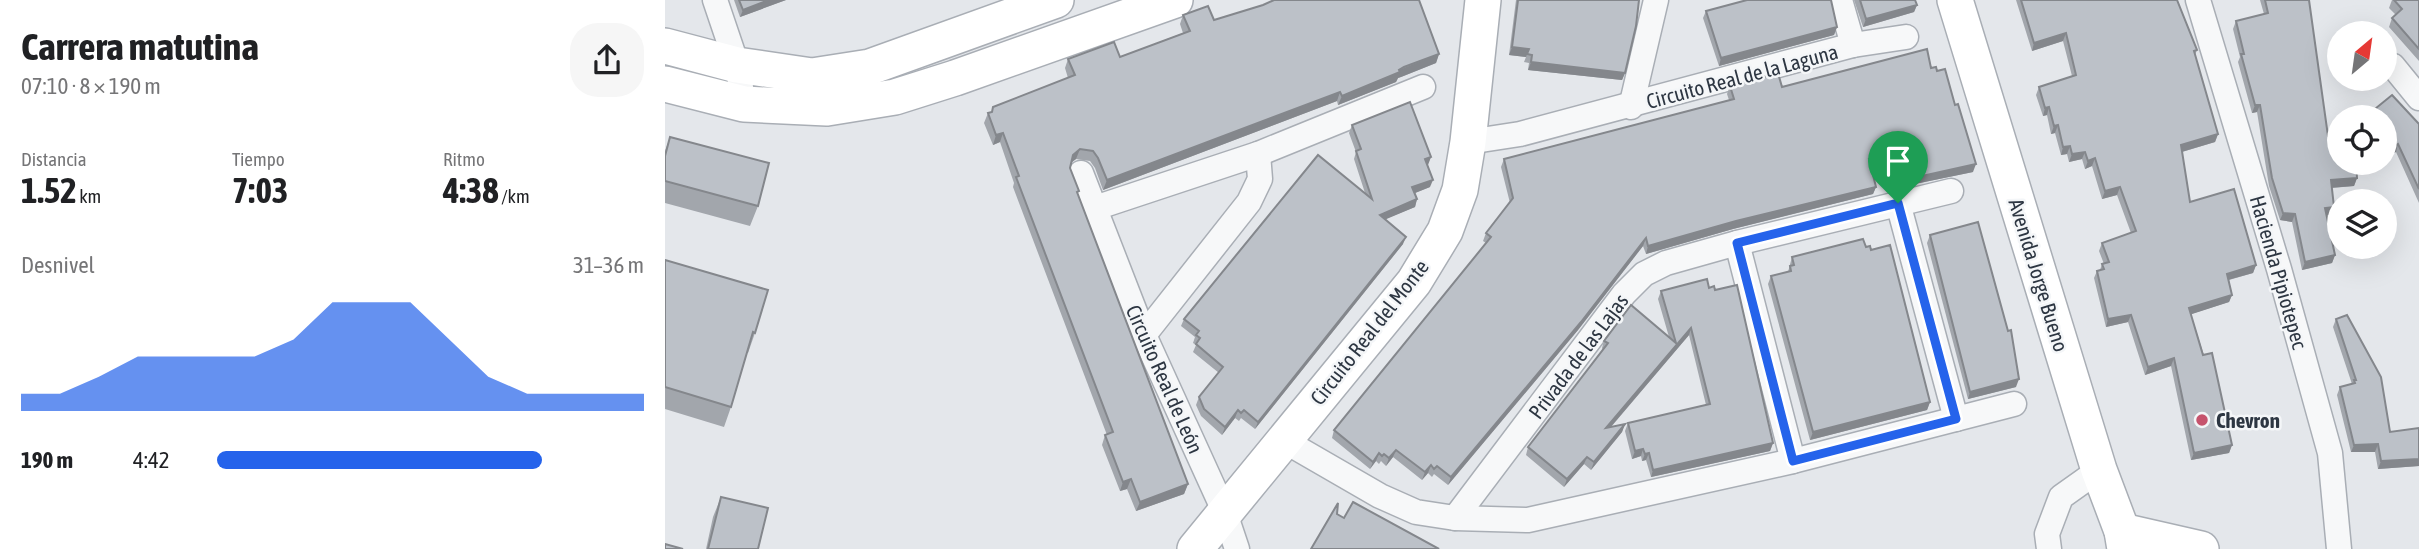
<!DOCTYPE html>
<html lang="es">
<head>
<meta charset="utf-8">
<style>
	body { margin:0; font-family:"Asap Condensed",sans-serif; background:#f6f6f6; color:#202124; height:100vh; display:flex; flex-direction:column; font-size:26px; white-space:nowrap }
	* { box-sizing:border-box; margin:0 }
	p { font-size:23px; color:#757577 }
	.icon { flex:none; width:38px; height:38px; fill:none; stroke:currentColor; stroke-width:2; stroke-linecap:round; stroke-linejoin:round }
	.map { position:relative; flex:1; overflow:hidden }
	.drawer { display:flex; flex-direction:column; background:#fff; width:665px }
	.drawer>* { flex:none }
	.needle { width:46px; rotate:29deg }
	.fabs { position:absolute; left:1662px; top:21px; display:grid; gap:14px }
	.fabs a { display:grid; place-items:center; width:70px; height:70px; border-radius:50%; background:#fff; box-shadow:0 7px 28px #0002; font-size:35px }
	.pin { position:absolute; display:grid; place-items:center; width:60px; height:60px; color:#fff; margin:-72px -30px; border-radius:50% 50% 50% 0; rotate:-45deg; box-shadow:0 0 7px #0007 }
	.pin .icon { rotate:45deg }
	.round { display:grid; place-items:center; flex:none; width:74px; height:74px; border-radius:28px; background:#f6f6f6 }
	.head { display:flex; align-items:center; justify-content:space-between; height:119px; padding:0 21px }
	h1 { font-size:38px; font-weight:700; line-height:52px }
	.metrics { display:grid; grid-template-columns:repeat(3,1fr); gap:10px; height:119px; padding:7px 21px }
	.metrics div { display:grid; align-content:center }
	.metrics b { font-size:35px; font-weight:700 }
	.metrics small { font-size:19px; font-weight:400 }
	.metrics p { font-size:19px }
	.chart { height:196px; padding:14px 21px }
	.chart p { display:flex; justify-content:space-between }
	.chart svg { width:100%; height:126px; margin-top:7px; fill:#2563eb; opacity:.7 }
	ul { padding:0 21px; list-style:none; font-size:23px }
	li { display:grid; grid-template-columns:112px 84px 1fr; align-items:center; height:52px }
	li i { height:18px; border-radius:9px; background:#2563eb }
	main { display:flex; flex:1; min-height:0 }
	.map>svg:first-child { display:block }
</style>
</head>
<body>
<main>
<section class="drawer">
<div class="head"><div><h1>Carrera matutina</h1><p>07:10 · 8 × 190 m</p></div><a class="round"><svg class="icon" aria-label="share" viewBox="0 0 24 24"><path d="M12 15V3M7 8l5-5 5 5M5 13v7h14v-7"/></svg></a></div>
<div class="metrics">
<div><p>Distancia</p><b>1.52<small> km</small></b></div>
<div><p>Tiempo</p><b>7:03</b></div>
<div><p>Ritmo</p><b>4:38<small> /km</small></b></div>
</div>
<div class="chart"><p><span>Desnivel</span>31–36 m</p>
<svg viewBox="0 0 160 44" preserveAspectRatio="none"><path d="M0 44V38L10 38L20 32L30 25L40 25L50 25L60 25L70 19L80 6L90 6L100 6L110 19L120 32L130 38L140 38L150 38L160 38V44z"/></svg>
</div>
<ul>
<li><b>190 m</b>4:42<i style="width:76%"></i></li>
</ul>
</section>
<div class="map">
<svg width="1754" height="549" viewBox="0 0 1754 549">
	<rect width="100%" height="100%" fill="#e4e7eb"/>
	<g fill="none" stroke-linecap="round" stroke-linejoin="round">
		<g stroke="#a9aeb5" stroke-width="27">
			<g id="street">
				<polyline points="50,0 72,65 79,104"/>
				<polyline points="1175,0 1188,45"/>
				<polyline points="1533,0 1614,269 1665,453 1674,549"/>
				<polyline points="1728,66 1754,98"/>
				<polyline points="966,107 991,0"/>
				<polyline points="803,142 855,134 1188,45 1241,37"/>
				<polyline points="416,173 479,335 560,513 572,549"/>
				<polyline points="1233,203 1291,419"/>
				<polyline points="430,208 593,154 758,87"/>
				<polyline points="1072,243 1128,461"/>
				<polyline points="479,335 584,202 595,179 593,154"/>
				<polyline points="618,440 715,496 751,512 790,518 863,520 1128,461 1349,404"/>
				<polyline points="790,518 959,294 979,274 1001,263 1072,243 1286,191"/>
				<polyline points="1384,549 1382,534 1396,497 1434,470"/>
			</g>
		</g>
		<g stroke="#a9aeb5" stroke-width="38">
			<g id="secondary">
				<polyline points="1290,0 1434,470 1457,531 1460,549"/>
				<polyline points="0,46 72,65 147,76 205,67 391,0"/>
				<polyline points="0,84 79,104 162,108 230,97 290,78 510,0"/>
				<polyline points="1457,531 1536,549"/>
				<polyline points="530,549 749,282 780,231 795,190 803,142 818,0"/>
			</g>
		</g>
		<use href="#street" stroke="#f7f8f9" stroke-width="24"/>
		<use href="#secondary" stroke="#fff" stroke-width="35"/>
	</g>
	<g fill="#a2a6ac">
		<polygon points="69,0 121,0 75,17"/>
		<polygon points="851,0 974,0 960,73 957,80 863,70 864,63 859,62 861,57 844,55"/>
		<polygon points="1189,0 1250,0 1252,5 1249,12 1198,27"/>
		<polygon points="1351,0 1512,0 1532,50 1530,55 1553,134 1550,142 1517,152 1525,202 1591,265 1588,273 1564,280 1567,295 1564,302 1526,314 1567,445 1564,453 1526,460 1506,366 1480,375 1463,322 1441,327 1429,278 1432,271 1435,270 1437,264 1439,264 1434,251 1437,243 1466,233 1452,195 1437,199 1427,166 1420,169 1417,159 1404,162 1402,154 1396,155 1390,133 1386,134 1382,115 1378,116 1371,95 1374,87 1407,76 1398,41 1367,51"/>
		<polygon points="1595,0 1644,0 1663,136 1692,178 1689,186 1667,188 1666,215 1662,215 1670,255 1667,263 1637,270 1627,222 1615,220 1604,186 1592,112 1587,113 1573,62 1575,57 1568,29 1571,21 1599,14"/>
		<polygon points="1727,0 1754,0 1754,61 1724,27 1727,18 1731,15 1724,8"/>
		<polygon points="1041,11 1172,27 1169,35 1054,66 1038,18"/>
		<polygon points="518,15 549,20 774,54 771,63 736,77 733,78 731,82 673,105 672,101 438,190 430,168 425,161 411,159 406,163 405,168 413,194 523,484 519,494 471,511 462,489 455,491 437,445 440,435 442,435 348,187 349,183 335,142 328,145 319,123 323,113 403,78 400,68 403,59 455,57 518,33 515,24"/>
		<polygon points="1266,68 1272,71 1308,172 1245,185 1237,157 1205,165 1211,187 1208,194 1068,229 981,254 978,246 913,330 783,485 769,474 767,477 763,473 757,480 728,457 721,466 716,461 714,464 711,461 705,469 667,438 669,430 821,243 818,241 821,233 845,203 836,167 839,159 1064,100 1062,94 1065,86 1117,87"/>
		<polygon points="1705,113 1754,124 1754,203 1731,152 1724,155 1720,149 1720,117 1703,117"/>
		<polygon points="687,125 766,157 762,165 765,187 750,193 752,199 750,207 720,219 738,244 590,429 576,418 574,421 570,418 557,435 536,416 531,405 534,397 554,373 528,352 531,345 528,343 530,337 516,326 519,319 700,193 689,159 691,152 684,133"/>
		<polygon points="5,137 93,206 85,226 0,203 0,151"/>
		<polygon points="1265,235 1351,387 1303,399 1262,243"/>
		<polygon points="1201,247 1265,402 1262,410 1145,440 1103,284 1106,276 1123,272 1127,257"/>
		<polygon points="0,260 90,333 83,353 82,353 66,407 59,427 0,409"/>
		<polygon points="1044,288 1108,443 1105,451 986,477 981,460 977,461 976,456 967,459 960,431 963,423 1041,405 1024,335 946,427 960,424 957,432 926,470 919,464 899,487 861,455 863,447 938,350 937,348 939,341 1004,337 993,299 996,291"/>
		<polygon points="1671,319 1725,432 1754,428 1754,466 1713,469 1710,452 1686,452 1672,395 1675,387 1687,384 1668,327"/>
		<polygon points="56,497 93,549 41,549 48,517"/>
	</g>
	<g fill="#84878c">
		<polygon points="104,0 121,0 75,17 78,10"/>
		<polygon points="1252,5 1249,12 1198,27 1201,19"/>
		<polygon points="1172,27 1169,35 1054,66 1056,58"/>
		<polygon points="1401,33 1398,41 1367,51 1369,43"/>
		<polygon points="847,47 864,49 861,57 844,55"/>
		<polygon points="774,54 771,63 736,77 733,78 731,82 673,105 677,96 734,70"/>
		<polygon points="866,62 960,73 957,80 863,70"/>
		<polygon points="675,92 672,101 438,190 442,180"/>
		<polygon points="1590,105 1595,105 1592,112 1587,113"/>
		<polygon points="1384,107 1382,115 1378,116 1380,108"/>
		<polygon points="1393,125 1390,133 1386,134 1389,126"/>
		<polygon points="338,133 335,142 328,145 331,135"/>
		<polygon points="1553,134 1550,142 1513,153 1516,145"/>
		<polygon points="1733,144 1731,152 1724,155 1727,148"/>
		<polygon points="1405,146 1402,154 1396,155 1398,147"/>
		<polygon points="415,149 411,159 404,164 408,155"/>
		<polygon points="1240,149 1237,157 1201,166 1204,159"/>
		<polygon points="1420,152 1417,159 1404,162 1407,154"/>
		<polygon points="766,157 763,165 757,167 760,159"/>
		<polygon points="1430,158 1427,166 1420,169 1423,161"/>
		<polygon points="1311,164 1308,172 1245,185 1248,178"/>
		<polygon points="1692,178 1689,186 1663,188 1666,180"/>
		<polygon points="768,180 765,187 745,195 747,187"/>
		<polygon points="1211,187 1208,194 1068,229 981,254 983,246 1071,221"/>
		<polygon points="1455,187 1452,195 1437,199 1440,191"/>
		<polygon points="752,199 750,207 712,223 715,215"/>
		<polygon points="1669,207 1666,215 1657,216 1660,208"/>
		<polygon points="1618,213 1630,214 1627,222 1615,220"/>
		<polygon points="741,237 738,244 590,429 593,422"/>
		<polygon points="981,238 978,246 913,330 783,485 786,477"/>
		<polygon points="1670,255 1667,263 1637,270 1640,262"/>
		<polygon points="1591,265 1588,273 1559,281 1562,274"/>
		<polygon points="1567,295 1564,302 1521,316 1524,308"/>
		<polygon points="1466,315 1463,322 1441,327 1443,319"/>
		<polygon points="1026,328 1024,335 938,436 941,428"/>
		<polygon points="1509,358 1506,366 1480,375 1483,367"/>
		<polygon points="1354,379 1351,387 1303,399 1305,392"/>
		<polygon points="1265,402 1262,410 1145,440 1148,432"/>
		<polygon points="573,410 570,418 557,435 560,427"/>
		<polygon points="960,424 957,432 926,470 929,462"/>
		<polygon points="1108,443 1105,451 986,477 988,470"/>
		<polygon points="1713,444 1710,452 1686,452 1689,445"/>
		<polygon points="1567,445 1564,453 1526,460 1529,453"/>
		<polygon points="978,449 976,456 967,459 970,451"/>
		<polygon points="731,450 728,457 721,466 724,458"/>
		<polygon points="714,453 711,461 705,469 708,462"/>
		<polygon points="984,453 981,460 977,461 980,454"/>
		<polygon points="922,457 919,464 899,487 902,479"/>
		<polygon points="1754,459 1754,466 1713,469 1716,461"/>
		<polygon points="766,465 763,473 757,480 760,472"/>
		<polygon points="466,479 462,489 455,491 458,482"/>
		<polygon points="523,484 519,494 471,511 475,502"/>
	</g>
	<g fill="#bcc1c8" stroke="#84878c" stroke-width="2">
		<polygon points="74,0 104,0 78,10"/>
		<polygon points="609,0 754,0 774,54 739,67 734,70 735,72 677,96 675,92 442,180 433,158 428,151 415,149 408,155 405,168 414,191 412,192 523,484 475,502 466,479 458,482 440,435 448,432 351,177 354,176 338,133 331,135 323,113 327,112 328,107 410,75 403,59 449,42 455,57 525,31 518,15 543,6 549,20 598,5"/>
		<polygon points="853,0 974,0 971,26 960,73 866,62 867,55 862,54 864,49 847,47"/>
		<polygon points="1082,0 1166,0 1172,27 1056,58 1041,11"/>
		<polygon points="1195,0 1250,0 1252,5 1201,19"/>
		<polygon points="1356,0 1512,0 1532,50 1529,51 1553,134 1516,145 1525,202 1569,189 1591,265 1562,274 1567,295 1524,308 1538,355 1547,353 1567,445 1529,453 1509,358 1483,367 1466,315 1443,319 1432,271 1439,269 1437,264 1444,262 1437,243 1471,231 1455,187 1440,191 1430,158 1423,161 1420,152 1407,154 1405,146 1398,147 1393,125 1389,126 1384,107 1380,108 1374,87 1411,75 1401,33 1369,43"/>
		<polygon points="1600,0 1644,0 1663,136 1675,134 1675,163 1691,163 1692,178 1666,180 1669,207 1660,208 1670,255 1640,262 1630,214 1618,213 1607,178 1595,105 1590,105 1576,54 1579,54 1571,21 1603,13"/>
		<polygon points="1729,0 1754,0 1754,49 1727,18 1737,9"/>
		<polygon points="1262,49 1266,68 1271,67 1272,71 1280,69 1290,105 1293,104 1311,164 1248,178 1240,149 1204,159 1211,187 1071,221 983,246 981,238 916,322 786,477 772,466 769,469 766,465 760,472 731,450 724,458 719,454 717,456 714,453 708,462 669,430 826,237 821,233 848,198 839,159 1069,99 1065,86 1113,73 1117,87"/>
		<polygon points="1727,95 1754,124 1754,189 1733,144 1727,148 1722,140 1720,141 1720,117 1707,117 1705,113"/>
		<polygon points="745,102 766,157 760,159 768,180 747,187 752,199 715,215 741,237 593,422 579,410 576,413 573,410 560,427 539,409 534,397 558,367 531,344 535,338 531,335 534,331 519,319 653,155 707,199 691,151 696,149 687,125"/>
		<polygon points="5,137 104,163 93,206 0,181 0,156"/>
		<polygon points="1313,222 1343,331 1346,330 1354,379 1305,392 1265,235"/>
		<polygon points="1198,239 1201,247 1205,246 1206,250 1225,245 1265,402 1148,432 1106,276 1126,271 1125,266 1129,265 1127,257"/>
		<polygon points="0,260 103,290 90,333 88,332 66,407 0,387"/>
		<polygon points="1042,279 1044,288 1049,286 1050,290 1072,285 1108,443 988,470 984,453 980,454 978,449 970,451 963,423 1045,404 1026,328 941,428 960,424 929,462 922,457 902,479 863,447 943,343 939,341 966,305 1011,343 996,291"/>
		<polygon points="1682,315 1716,377 1725,432 1754,428 1754,459 1716,461 1713,444 1689,445 1675,387 1690,383 1689,380 1691,380 1671,319"/>
		<polygon points="56,497 103,508 93,549 43,549"/>
		<polygon points="688,502 774,549 646,549 673,503 672,514 679,518"/>
		<polygon points="0,544 18,549 0,549"/>
	</g>
	<g fill="none" stroke-linecap="round" stroke-linejoin="round">
		<g stroke="#fff" stroke-width="14">
			<polygon id="route" points="1233,203 1291,419 1128,461 1072,243"/>
		</g>
		<use href="#route" stroke="#2563eb" stroke-width="9"/>
	</g>
	<circle fill="#c6536d" stroke="#f4f6f8" stroke-width="2.5" cx="1537" cy="420" r="7"/>
	<g text-anchor="middle" dominant-baseline="central" stroke-width="5" stroke-linejoin="round" paint-order="stroke">
		<g font-size="21" fill="#2d3642" stroke="#f4f6f8">
			<text transform="translate(1077 76) rotate(-15)">Circuito Real de la Laguna</text>
			<text transform="translate(1614 272) rotate(74)">Hacienda Pipiotepec</text>
			<text transform="translate(1374 275) rotate(73)">Avenida Jorge Bueno</text>
			<text transform="translate(704 332) rotate(-52)">Circuito Real del Monte</text>
			<text transform="translate(913 356) rotate(-53)">Privada de las Lajas</text>
			<text transform="translate(500 379) rotate(66)">Circuito Real de León</text>
		</g>
		<g font-size="21" font-weight="bold" fill="#2d3642" stroke="#f4f6f8" text-anchor="start">
			<text x="1551" y="420">Chevron</text>
		</g>
	</g>
</svg>
<div class="fabs">
<a><svg class="needle" viewBox="-14 -14 28 28"><path d="M0-13l5 13h-10z" fill="#e53935"/><path d="M0 13l5-13h-10z" fill="#757577"/></svg></a>
<a><svg class="icon" aria-label="locate" viewBox="0 0 24 24"><circle cx="12" cy="12" r="6"/><path d="M12 2v4M12 18v4M2 12h4M18 12h4"/></svg></a>
<a><svg class="icon" aria-label="layers" viewBox="0 0 24 24"><path d="M12 4l9 5-9 5-9-5zM3 14l9 5 9-5"/></svg></a>
</div>
<div class="pin" style="left:1233px;top:203px;background:#1e9e55"><svg class="icon" aria-label="arrive" viewBox="0 0 24 24"><path d="M6 21V4h12l-3 4 3 4H6"/></svg></div>
</div>
</main>
</body>
</html>
